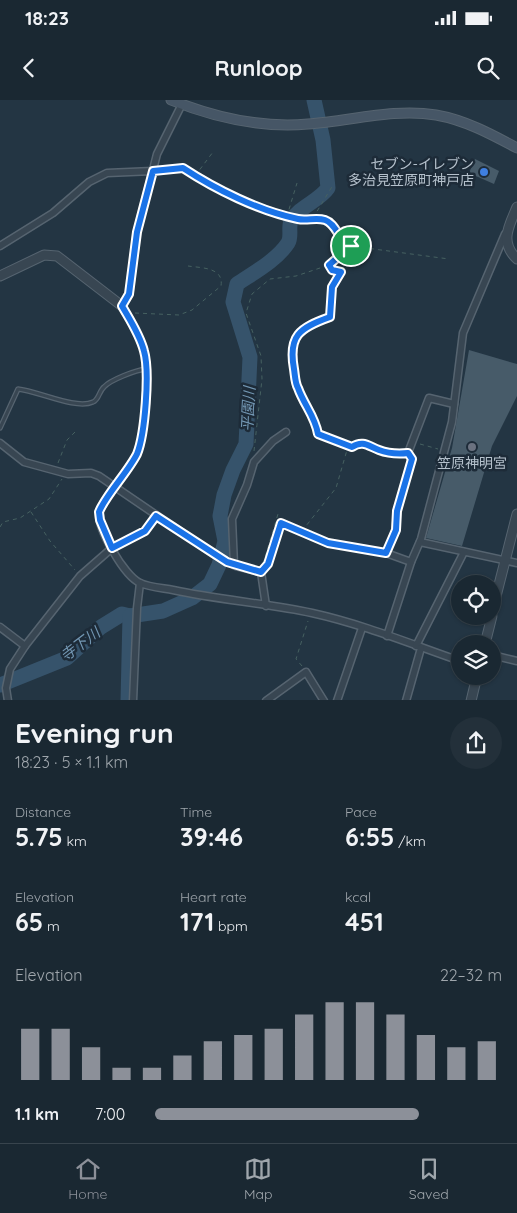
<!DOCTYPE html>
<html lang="en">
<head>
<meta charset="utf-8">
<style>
	body { margin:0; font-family:Quicksand,"Noto Sans JP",sans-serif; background:#23303a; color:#f1f3f6; height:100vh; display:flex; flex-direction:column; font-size:19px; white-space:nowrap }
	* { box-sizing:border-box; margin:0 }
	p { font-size:16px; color:#9fa6ac }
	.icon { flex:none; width:28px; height:28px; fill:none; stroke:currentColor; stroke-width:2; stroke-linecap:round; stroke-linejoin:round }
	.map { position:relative; height:600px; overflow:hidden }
	.details { display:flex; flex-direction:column; background:#1a2832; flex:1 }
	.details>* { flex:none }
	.tools { position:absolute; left:451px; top:475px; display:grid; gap:10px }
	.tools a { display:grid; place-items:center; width:50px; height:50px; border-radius:50%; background:#1a2832; box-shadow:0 1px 4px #0004,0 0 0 1px #38444d; font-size:25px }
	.pin { position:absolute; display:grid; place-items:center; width:42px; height:42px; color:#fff; margin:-21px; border:2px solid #fff; border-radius:50%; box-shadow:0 1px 5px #0007 }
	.round { display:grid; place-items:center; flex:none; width:52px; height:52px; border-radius:26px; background:#23303a }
	.head { display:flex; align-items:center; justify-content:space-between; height:85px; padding:0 15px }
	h1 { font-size:28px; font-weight:700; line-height:38px }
	.metrics { display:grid; grid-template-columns:repeat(3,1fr); gap:8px; height:85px; padding:5px 15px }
	.metrics div { display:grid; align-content:center }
	.metrics b { font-size:25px; font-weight:700 }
	.metrics small { font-size:14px; font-weight:400 }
	.metrics p { font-size:14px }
	.chart { height:140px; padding:10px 15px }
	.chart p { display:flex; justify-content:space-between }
	.chart svg { width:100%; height:90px; margin-top:5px; stroke:#8c9099; stroke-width:6 }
	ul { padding:0 15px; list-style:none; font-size:16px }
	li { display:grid; grid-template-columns:80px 60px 1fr; align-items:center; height:38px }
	li i { height:12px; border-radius:6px; background:#8c9099 }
	.status { display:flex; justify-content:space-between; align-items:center; height:35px; padding:0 25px; background:#1a2832; direction:ltr }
	.status svg { height:14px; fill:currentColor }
	header { display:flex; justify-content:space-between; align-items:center; height:65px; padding:0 15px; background:#1a2832; font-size:22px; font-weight:700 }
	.tab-bar { display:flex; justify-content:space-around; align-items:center; height:70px; border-top:1px solid #38444d; background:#1a2832; font-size:14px; color:#9fa6ac }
	.tab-bar a { display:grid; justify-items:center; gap:2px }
	.tab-bar .current { color:#8c9099 }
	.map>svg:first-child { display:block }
</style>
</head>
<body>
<div class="status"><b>18:23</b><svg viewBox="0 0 49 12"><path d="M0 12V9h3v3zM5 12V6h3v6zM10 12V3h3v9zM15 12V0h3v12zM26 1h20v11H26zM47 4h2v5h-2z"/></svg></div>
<header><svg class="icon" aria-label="back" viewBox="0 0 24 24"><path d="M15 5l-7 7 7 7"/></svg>Runloop<svg class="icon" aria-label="search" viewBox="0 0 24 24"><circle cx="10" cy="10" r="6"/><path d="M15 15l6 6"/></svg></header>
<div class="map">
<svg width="517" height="601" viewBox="0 0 517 601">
	<rect width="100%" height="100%" fill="#233543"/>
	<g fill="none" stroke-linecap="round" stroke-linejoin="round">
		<g stroke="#36536b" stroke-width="15">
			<path d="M130 516 163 511 192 498 210 484 219 465 225 441 220 416 224 395 233 370 246 344 250 257 233 202 237 184C253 173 277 160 288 143 292 137 288 127 291 121 300 106 319 101 328 88L323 40 314 0"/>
			<polyline points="0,585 67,558 101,527 122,514 130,516"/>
			<polyline points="128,601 130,516"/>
		</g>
	</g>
	<g fill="#475b69">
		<polygon points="475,59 499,71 494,84 469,73"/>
		<polygon points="469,250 517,264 517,296 492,346 462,446 426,438 452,348"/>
	</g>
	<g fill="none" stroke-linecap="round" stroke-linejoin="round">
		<g stroke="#566470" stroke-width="5.5">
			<path id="service" d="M0 328 18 289C38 291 76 310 93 302 99 300 99 291 104 287 110 280 136 270 146 269"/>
		</g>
		<g stroke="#566470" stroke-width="9">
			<g id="minor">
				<path d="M182 4 157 54 137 132 129 195 122 206C130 220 140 235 144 251 150 272 145 334 137 354 128 372 105 396 99 412 97 428 124 476 140 483 149 487 162 488 173 490 219 500 266 503 312 513 362 524 411 544 460 561"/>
				<polyline points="0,146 53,113 89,82 107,73 153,71"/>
				<polyline points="0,343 24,362 68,374 91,373 99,376 215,455 236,466 261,472 266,506"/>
				<polyline points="420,442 517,463"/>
				<polyline points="411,462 386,453 396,430 397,411 412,359 408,353 429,298 454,304"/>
				<polyline points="234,465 232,419 247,385 254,362 273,341 286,332"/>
				<polyline points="0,527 25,546"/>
				<polyline points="387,536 411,462 421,439 452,322 463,233 505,134"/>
				<polyline points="416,546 464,452"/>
				<polyline points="492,555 517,561"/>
				<polyline points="8,601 6,588 10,569 25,546 80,476 112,448 145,431 156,416"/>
				<polyline points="133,601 137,508 140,483"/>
				<polyline points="266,601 306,572 324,601"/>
				<polyline points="337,601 362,528"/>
				<polyline points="406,601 421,548"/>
			</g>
		</g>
		<g stroke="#566470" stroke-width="11">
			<g id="tertiary">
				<path d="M517 107C509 126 499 142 517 159"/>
				<polyline points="0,176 44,155 57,156 122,206"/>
				<polyline points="492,512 517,414"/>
				<polyline points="485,544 492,516"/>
				<polyline points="471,601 477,576"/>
			</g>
		</g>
		<g stroke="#566470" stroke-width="11">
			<path id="secondary" d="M171 0C213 17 262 28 308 24 351 21 394 8 436 15 465 20 491 34 517 48"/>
		</g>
		<g stroke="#466161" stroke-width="1" stroke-dasharray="4 4" stroke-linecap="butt">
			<polyline points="161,70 183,68 215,88 287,116 297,83"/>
			<polyline points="195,76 213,52"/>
			<polyline points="287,116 299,119 325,120 333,126 343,143 351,146 449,159"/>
			<polyline points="313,118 333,85"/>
			<path d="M329 165 332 170 341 172 332 187 330 217C299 228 288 236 294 269 295 275 295 283 298 288 304 305 315 315 318 334L352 347"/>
			<path d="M135 213 179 215 192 210 221 186C224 167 201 168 188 166"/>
			<polyline points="420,344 438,349"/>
			<polyline points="254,351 262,279 261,256 246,213 252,194 270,179 296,176 329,165 351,146"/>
			<polyline points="58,363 67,340 76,331"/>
			<polyline points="31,412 50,441 75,470"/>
			<polyline points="0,427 3,422 20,418 49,399 62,379"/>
			<polyline points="302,431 336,388 347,350 358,343 367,344 380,351 400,353"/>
			<polyline points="263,464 278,414"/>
			<polyline points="267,466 281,423 328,443 379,453"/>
			<polyline points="302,566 296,559 308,521"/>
		</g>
		<use href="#service" stroke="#384652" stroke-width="3"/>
		<use href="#minor" stroke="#384652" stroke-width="6"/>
		<use href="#tertiary" stroke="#384652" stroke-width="9"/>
		<use href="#secondary" stroke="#465666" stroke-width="9"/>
	</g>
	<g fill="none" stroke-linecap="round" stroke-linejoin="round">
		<g stroke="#fff" stroke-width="10">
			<path id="route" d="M183 68C215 89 259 111 298 119 307 121 316 117 325 120 337 124 338 141 351 146L329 165 332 170 341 172 332 187 330 217C299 228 288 236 294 269 295 275 295 283 298 288 304 305 315 316 318 334L352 347C363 340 368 346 379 350 387 353 399 354 408 353L412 359 397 411 396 430 386 453 328 443 281 423 268 464 261 472 227 462 156 416 145 431 112 448 100 420 99 412C105 396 128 372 137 354 145 334 150 272 144 251 140 235 130 220 122 206L129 194 137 132 153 71Z"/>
		</g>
		<use href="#route" stroke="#1a73e8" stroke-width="6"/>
	</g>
	<circle fill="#3f7fe0" stroke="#1d2b38" stroke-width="2" cx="484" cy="72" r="5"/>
	<circle fill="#6b7280" stroke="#1d2b38" stroke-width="2" cx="472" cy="347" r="5"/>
	<g text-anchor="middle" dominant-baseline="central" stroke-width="5" stroke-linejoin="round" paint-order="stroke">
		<g font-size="14" fill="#b5c1cc" stroke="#1d2b38" text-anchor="end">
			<text x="474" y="64">セブン-イレブン<tspan x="474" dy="16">多治見笠原町神戸店</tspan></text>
			<text x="472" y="363" text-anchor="middle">笠原神明宮</text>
		</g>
		<g font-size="15" font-style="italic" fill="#7296b2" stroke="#1d2b38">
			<text transform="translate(248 309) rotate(-87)">平園川</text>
			<text transform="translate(80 544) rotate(-37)">寺下川</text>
		</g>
	</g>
</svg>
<div class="tools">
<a><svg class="icon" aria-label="locate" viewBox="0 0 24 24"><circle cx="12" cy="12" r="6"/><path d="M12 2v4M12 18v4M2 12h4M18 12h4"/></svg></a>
<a><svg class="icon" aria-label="layers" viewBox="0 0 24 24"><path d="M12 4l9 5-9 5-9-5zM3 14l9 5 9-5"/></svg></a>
</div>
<div class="pin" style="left:351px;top:146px;background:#1e9e55"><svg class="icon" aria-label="arrive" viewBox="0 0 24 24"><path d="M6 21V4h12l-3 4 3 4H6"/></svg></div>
</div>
<section class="details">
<div class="head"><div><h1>Evening run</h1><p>18:23 · 5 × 1.1 km</p></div><a class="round"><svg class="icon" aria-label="share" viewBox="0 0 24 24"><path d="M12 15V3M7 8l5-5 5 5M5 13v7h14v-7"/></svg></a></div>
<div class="metrics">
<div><p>Distance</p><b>5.75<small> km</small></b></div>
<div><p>Time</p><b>39:46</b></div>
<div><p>Pace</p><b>6:55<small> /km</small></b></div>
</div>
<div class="metrics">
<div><p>Elevation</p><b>65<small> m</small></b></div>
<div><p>Heart rate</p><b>171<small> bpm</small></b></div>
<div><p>kcal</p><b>451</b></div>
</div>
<div class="chart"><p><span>Elevation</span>22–32 m</p>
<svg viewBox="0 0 160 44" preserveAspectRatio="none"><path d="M5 44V19M15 44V19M25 44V28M35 44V38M45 44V38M55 44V32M65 44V25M75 44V22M85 44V19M95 44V12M105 44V6M115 44V6M125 44V12M135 44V22M145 44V28M155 44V25"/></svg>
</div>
<ul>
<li><b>1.1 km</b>7:00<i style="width:76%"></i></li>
</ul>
</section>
<nav class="tab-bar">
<a class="current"><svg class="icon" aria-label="home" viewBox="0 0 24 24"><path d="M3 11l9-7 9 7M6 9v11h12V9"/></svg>Home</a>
<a><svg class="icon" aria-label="map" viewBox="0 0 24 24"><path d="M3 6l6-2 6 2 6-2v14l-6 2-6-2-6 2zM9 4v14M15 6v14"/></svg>Map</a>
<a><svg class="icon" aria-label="saved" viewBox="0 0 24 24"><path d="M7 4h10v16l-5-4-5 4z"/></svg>Saved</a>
</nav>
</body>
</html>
